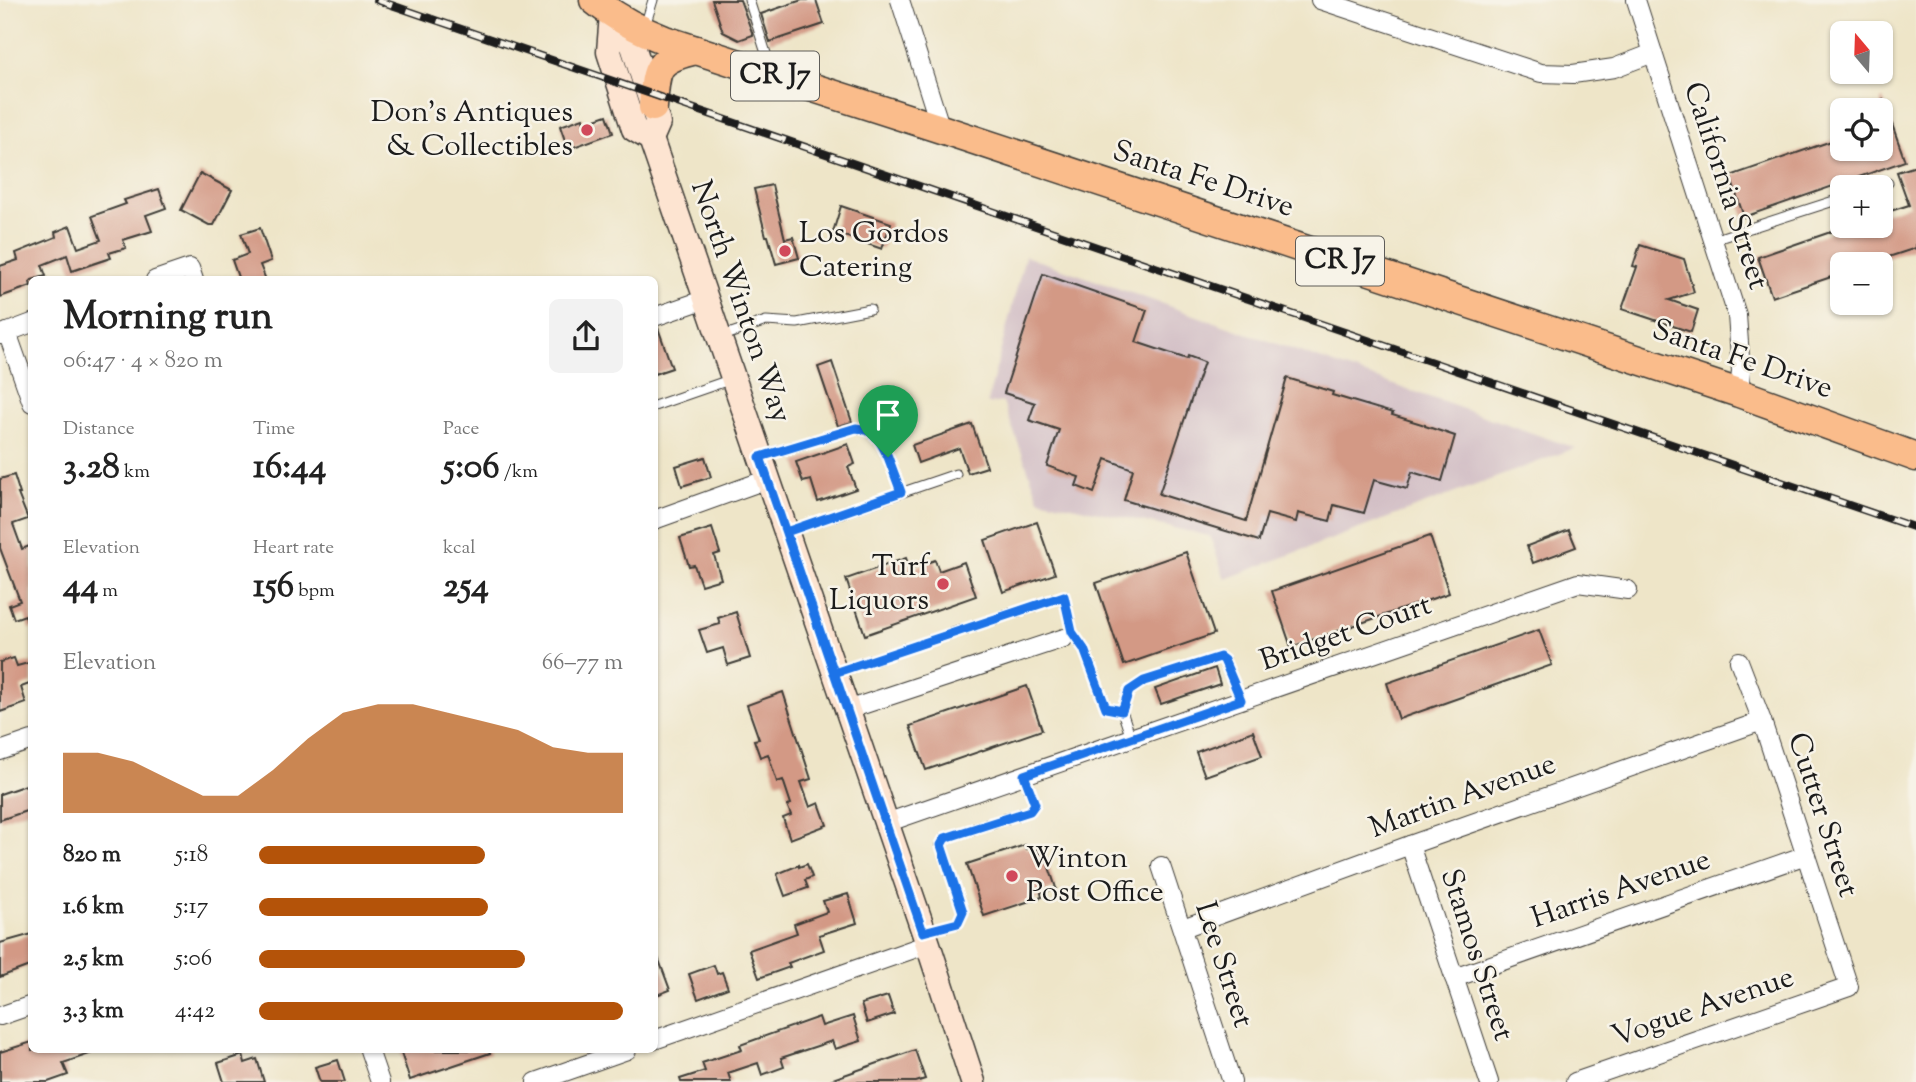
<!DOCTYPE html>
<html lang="en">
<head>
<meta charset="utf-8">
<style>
	body { margin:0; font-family:"Sorts Mill Goudy",serif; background:#f2f2f2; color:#222; height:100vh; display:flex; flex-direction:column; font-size:26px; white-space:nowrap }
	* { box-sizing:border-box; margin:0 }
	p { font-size:23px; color:#767676 }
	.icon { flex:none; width:38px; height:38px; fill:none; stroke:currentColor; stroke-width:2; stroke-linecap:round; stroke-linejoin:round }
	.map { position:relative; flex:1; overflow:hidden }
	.sheet { position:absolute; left:28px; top:276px; width:630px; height:777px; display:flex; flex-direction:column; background:#fff; border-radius:10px; box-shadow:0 2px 5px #0004 }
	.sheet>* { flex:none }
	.needle { width:46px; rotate:341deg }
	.tools { position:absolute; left:1830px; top:21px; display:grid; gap:14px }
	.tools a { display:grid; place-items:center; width:63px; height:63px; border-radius:10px; background:#fff; box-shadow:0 2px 5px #0004; font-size:35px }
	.pin { position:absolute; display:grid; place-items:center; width:60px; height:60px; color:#fff; margin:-72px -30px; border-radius:50% 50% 50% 0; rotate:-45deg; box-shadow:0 0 7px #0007 }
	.pin .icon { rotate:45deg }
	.round { display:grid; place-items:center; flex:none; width:74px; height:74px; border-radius:10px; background:#f2f2f2 }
	.head { display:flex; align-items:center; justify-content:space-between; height:119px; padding:0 35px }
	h1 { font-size:38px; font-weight:700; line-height:52px }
	.stats { display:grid; grid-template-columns:repeat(3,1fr); gap:10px; height:119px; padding:7px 35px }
	.stats div { display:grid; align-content:center }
	.stats b { font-size:35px; font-weight:700 }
	.stats small { font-size:19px; font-weight:400 }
	.stats p { font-size:19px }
	.chart { height:196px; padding:14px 35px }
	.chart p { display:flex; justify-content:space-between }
	.chart svg { width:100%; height:126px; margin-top:7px; fill:#b45309; opacity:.7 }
	ul { padding:0 35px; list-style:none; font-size:23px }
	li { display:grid; grid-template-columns:112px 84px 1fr; align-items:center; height:52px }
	li i { height:18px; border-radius:9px; background:#b45309 }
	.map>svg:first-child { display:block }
</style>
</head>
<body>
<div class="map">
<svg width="1916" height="1082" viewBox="0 0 1916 1082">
	<rect width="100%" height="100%" fill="#f7f3e8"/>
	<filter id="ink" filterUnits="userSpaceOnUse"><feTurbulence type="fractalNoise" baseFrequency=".0143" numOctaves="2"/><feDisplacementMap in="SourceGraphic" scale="14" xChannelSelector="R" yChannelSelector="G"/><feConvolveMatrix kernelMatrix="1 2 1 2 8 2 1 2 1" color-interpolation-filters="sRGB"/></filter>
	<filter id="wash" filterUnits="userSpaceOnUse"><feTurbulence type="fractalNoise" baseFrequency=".00686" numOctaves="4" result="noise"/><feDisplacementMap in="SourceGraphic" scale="28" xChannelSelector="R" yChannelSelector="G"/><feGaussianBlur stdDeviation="1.57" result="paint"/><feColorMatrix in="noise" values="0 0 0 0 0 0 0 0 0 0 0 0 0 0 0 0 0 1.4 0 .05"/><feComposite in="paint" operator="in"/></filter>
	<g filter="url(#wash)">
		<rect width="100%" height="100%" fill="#eee5c8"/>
		<polygon fill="#d2bec5" points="1025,256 1575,448 1225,579 1210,536 1039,499 1003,402 987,404"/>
		<g id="blocks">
			<g fill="#d39985">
				<polygon points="712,0 740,0 753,35 739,40 723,32"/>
				<polygon points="802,0 816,0 824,24 770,42 761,14"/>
				<polygon points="1883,99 1905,161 1744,217 1730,176 1843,137 1843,149 1881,149 1881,100"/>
				<polygon points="607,115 613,133 568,149 560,126 583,118 584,123"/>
				<polygon points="1916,166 1916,248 1867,264 1843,264 1843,273 1772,297 1758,257 1848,226 1881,226 1881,214 1909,205 1897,172"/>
				<polygon points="200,173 232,190 214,225 209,225 181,210"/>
				<polygon points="772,185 785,239 793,237 799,258 776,264 768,236 766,236 754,189"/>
				<polygon points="159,189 166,208 146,215 152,231 123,240 126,248 109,253 111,258 72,271 67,255 42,265 46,276 32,280 30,282 31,286 0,297 0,266 18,260 16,253 56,237 55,232 70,226 78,248 101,240 92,216 126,204 124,200"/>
				<polygon points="841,206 891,223 882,249 833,232"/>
				<polygon points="260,228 271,261 260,265 266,280 239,280 232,260 248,254 241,234"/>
				<polygon points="1640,245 1684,259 1694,292 1669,300 1698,310 1691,332 1622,309 1637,267 1633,266"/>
				<polygon points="1043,274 1147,310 1136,342 1187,359 1188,356 1204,362 1159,494 1246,521 1287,378 1333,392 1332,395 1393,413 1392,415 1425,425 1425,426 1455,436 1442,481 1412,472 1407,489 1374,480 1364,513 1334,505 1330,521 1298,513 1296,522 1267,514 1259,541 1124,500 1133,469 1106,459 1094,493 1076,486 1079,477 1047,466 1059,430 1029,420 1035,403 1004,393"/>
				<polygon points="654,328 658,328 672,368 654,374"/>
				<polygon points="832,362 852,422 838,426 818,367"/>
				<polygon points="972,424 987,467 968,473 959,448 918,463 912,445"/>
				<polygon points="848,444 855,464 848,467 856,489 818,502 811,480 803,482 796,462"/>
				<polygon points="705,457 711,477 682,486 676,466"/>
				<polygon points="14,475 20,494 18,494 28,519 13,524 22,549 32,545 32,628 29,629 25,615 14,619 9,605 20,601 0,548 0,479"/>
				<polygon points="1037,522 1055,574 1003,592 985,540"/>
				<polygon points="712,528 720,553 714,555 721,579 701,585 694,565 689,566 680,538"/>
				<polygon points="1569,530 1576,547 1533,563 1527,546"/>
				<polygon points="1430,536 1449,593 1291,647 1272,591"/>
				<polygon points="1186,552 1214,634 1124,665 1096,583"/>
				<polygon points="906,558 910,569 935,560 939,571 964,562 976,596 865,635 846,579"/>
				<polygon points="736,612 750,658 728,665 723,648 707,653 699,630 720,624 718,618"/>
				<polygon points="1539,630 1552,665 1399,719 1387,683"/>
				<polygon points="14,658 17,666 32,662 32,683 21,687 26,703 0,712 0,662"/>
				<polygon points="1215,668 1220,684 1161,704 1155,689"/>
				<polygon points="1027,686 1042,730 926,770 910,726"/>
				<polygon points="783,692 811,779 801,782 810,807 819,803 827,825 790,839 783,818 791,815 787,805 791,804 783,780 777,782 768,754 760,757 754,740 759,739 747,705"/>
				<polygon points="1253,731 1262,756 1205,776 1196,752"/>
				<polygon points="32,783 32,809 0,820 0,794"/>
				<polygon points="1025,845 1026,849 1035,845 1038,854 1044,852 1056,888 1041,893 1042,897 984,916 967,864"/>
				<polygon points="807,864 812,877 805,880 808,888 785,896 777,874 799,865 799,867"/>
				<polygon points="848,894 857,923 819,935 824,950 788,963 790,967 759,978 749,950 797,933 794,924 827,912 823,901"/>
				<polygon points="32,934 32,965 0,977 0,943"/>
				<polygon points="656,952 670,990 654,996 654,953"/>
				<polygon points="714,965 717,974 722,972 728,988 698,999 689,974"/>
				<polygon points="888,996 894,1014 867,1023 861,1004"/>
				<polygon points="853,1016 861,1041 835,1049 832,1041 781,1058 784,1067 762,1075 758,1063 728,1073 731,1082 681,1082 680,1079 705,1071 702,1063 742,1050 740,1045 819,1017 822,1026"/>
				<polygon points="32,1042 32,1050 95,1050 95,1052 63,1063 68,1075 48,1082 0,1082 0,1052"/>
				<polygon points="400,1050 489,1050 490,1053 410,1080"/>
				<polygon points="915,1050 925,1079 916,1082 830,1082 830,1080"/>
				<polygon points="243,1055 245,1063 257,1059 264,1082 224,1082 218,1063"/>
				<polygon points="338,1060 345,1082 320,1082 315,1067"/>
			</g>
		</g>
	</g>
	<g filter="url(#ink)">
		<use href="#blocks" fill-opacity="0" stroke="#3c3a36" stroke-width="2"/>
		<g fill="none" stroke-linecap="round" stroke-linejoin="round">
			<g stroke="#3c3a36" stroke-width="11">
				<g id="lane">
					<polyline points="749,0 771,69"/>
					<polyline points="645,26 653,0"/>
					<polyline points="1875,187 1888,183"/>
					<polyline points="1713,240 1843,198"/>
					<polyline points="720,337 766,321 797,323 870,309"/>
					<polyline points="654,406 732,379"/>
					<path d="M762 456 856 428C859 428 863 428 867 429 885 436 894 475 901 492"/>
					<polyline points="789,531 956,474"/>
					<polyline points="836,672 1064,596 1072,632 1084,649 1106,708 1122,711 1131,738"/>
					<polyline points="1122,711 1129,691 1144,681 1220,657 1224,660 1241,700"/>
					<polyline points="925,932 958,923 963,912 941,845 945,838 1030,811 1035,804 1024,775"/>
				</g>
			</g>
			<g stroke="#3c3a36" stroke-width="20">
				<g id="street">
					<polyline points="900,0 941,129"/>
					<polyline points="1320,0 1541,73 1573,74 1614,68 1653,53"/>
					<polyline points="1636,0 1737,315 1741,371 1739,393"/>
					<polyline points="155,280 190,268 194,280"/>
					<polyline points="654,317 706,299"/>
					<polyline points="7,332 32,403"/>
					<polyline points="0,335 32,323"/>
					<polyline points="654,520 768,479"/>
					<polyline points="847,710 1064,638"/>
					<polyline points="0,751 32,740"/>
					<polyline points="886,823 1578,583 1628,590"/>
					<polyline points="1410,845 1489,1082"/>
					<polyline points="1161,866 1232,1082"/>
					<polyline points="1183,928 1410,845 1762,721"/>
					<polyline points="1454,978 1806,855"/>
					<polyline points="0,1016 32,1005"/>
					<polyline points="654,1040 928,944"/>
					<polyline points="369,1050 380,1082"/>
					<polyline points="536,1082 627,1050"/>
					<polyline points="1575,1082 1849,987 1762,721 1739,661"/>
				</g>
			</g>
			<g stroke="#3c3a36" stroke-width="27">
				<g id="secondary">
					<polyline points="611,12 633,46 658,123 651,139"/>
					<polyline points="612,14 609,52 634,129 651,139 928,944 973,1082"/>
				</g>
			</g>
			<g stroke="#3c3a36" stroke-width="31">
				<g id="primary">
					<path d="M594 0C616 18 639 30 665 40L941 129 1739 393 1916 457"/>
					<path d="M653 107C656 67 655 60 696 50"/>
				</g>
			</g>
			<use href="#lane" stroke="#fff" stroke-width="9"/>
			<use href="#street" stroke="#fff" stroke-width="18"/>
			<use href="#secondary" stroke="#fde4d1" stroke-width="24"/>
			<use href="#primary" stroke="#fabc8b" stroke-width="28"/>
			<g stroke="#1c1c1c" stroke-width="8">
				<polyline id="rail" points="377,0 1916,528"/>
			</g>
			<use href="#rail" stroke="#f7f3e8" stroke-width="5" stroke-dasharray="16" stroke-linecap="butt"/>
		</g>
	</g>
	<g fill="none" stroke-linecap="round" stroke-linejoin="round" filter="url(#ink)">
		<g stroke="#fff" stroke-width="14">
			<path id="route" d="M888 457 901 492 786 532C832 666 877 799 923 932L958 923 963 912 941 845 945 838 1030 811 1035 804 1024 775 1241 700 1224 660 1220 657 1144 681 1129 691 1122 711 1106 708 1084 649 1072 632 1064 596 834 673 760 457 856 428C876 430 879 439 888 457"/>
		</g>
		<use href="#route" stroke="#1a73e8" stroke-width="9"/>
	</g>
	<g fill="#d1495b" stroke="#f7f3e8" stroke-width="2.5">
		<circle cx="587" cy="130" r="7"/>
		<circle cx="785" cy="251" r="7"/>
		<circle cx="943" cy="584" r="7"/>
		<circle cx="1012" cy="876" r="7"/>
	</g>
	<g text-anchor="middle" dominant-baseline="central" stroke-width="5" stroke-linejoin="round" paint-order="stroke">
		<g fill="#f7f3e8" stroke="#5e5c59" stroke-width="2">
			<rect x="731" y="51.5" width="88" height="49" rx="5"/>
			<rect x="1296" y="236.5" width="88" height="49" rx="5"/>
		</g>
		<g font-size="28" font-weight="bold" fill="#1c1c1c">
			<text x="775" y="76">CR J7</text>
			<text x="1340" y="261">CR J7</text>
		</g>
		<g font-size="30" fill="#1c1c1c" stroke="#f7f3e8" text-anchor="end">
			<text x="573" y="113">Don's Antiques<tspan x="573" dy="34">&amp; Collectibles</tspan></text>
			<text x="799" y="234" text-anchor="start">Los Gordos<tspan x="799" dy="34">Catering</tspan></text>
			<text x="929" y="567">Turf<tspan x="929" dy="34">Liquors</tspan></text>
			<text x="1026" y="859" text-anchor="start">Winton<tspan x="1026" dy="34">Post Office</tspan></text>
		</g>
		<g font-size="30" fill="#1c1c1c" stroke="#f7f3e8">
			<text transform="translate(1203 180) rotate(18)">Santa Fe Drive</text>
			<text transform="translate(1725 186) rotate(72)">California Street</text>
			<text transform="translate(740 302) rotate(71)">North Winton Way</text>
			<text transform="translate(1742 360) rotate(19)">Santa Fe Drive</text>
			<text transform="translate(1346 634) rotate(-19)">Bridget Court</text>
			<text transform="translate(1463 797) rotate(-20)">Martin Avenue</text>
			<text transform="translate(1822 815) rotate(72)">Cutter Street</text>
			<text transform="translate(1621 890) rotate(-19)">Harris Avenue</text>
			<text transform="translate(1476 955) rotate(72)">Stamos Street</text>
			<text transform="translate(1223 965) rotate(72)">Lee Street</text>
			<text transform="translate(1703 1008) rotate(-19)">Vogue Avenue</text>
		</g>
	</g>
</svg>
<div class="tools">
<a><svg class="needle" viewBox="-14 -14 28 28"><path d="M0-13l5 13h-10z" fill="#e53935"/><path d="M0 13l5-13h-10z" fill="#767676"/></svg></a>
<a><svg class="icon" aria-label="locate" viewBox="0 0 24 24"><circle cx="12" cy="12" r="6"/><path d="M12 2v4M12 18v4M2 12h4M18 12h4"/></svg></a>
<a>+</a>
<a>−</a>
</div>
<div class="pin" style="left:888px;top:457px;background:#1e9e55"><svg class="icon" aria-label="arrive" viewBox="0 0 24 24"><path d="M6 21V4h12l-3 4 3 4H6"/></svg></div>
<section class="sheet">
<div class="head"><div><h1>Morning run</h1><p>06:47 · 4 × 820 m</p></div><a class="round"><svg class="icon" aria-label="share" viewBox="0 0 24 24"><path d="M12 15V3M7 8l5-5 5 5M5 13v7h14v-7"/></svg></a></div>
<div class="stats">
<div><p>Distance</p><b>3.28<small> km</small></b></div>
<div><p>Time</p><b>16:44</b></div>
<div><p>Pace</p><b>5:06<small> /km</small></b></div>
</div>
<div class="stats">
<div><p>Elevation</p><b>44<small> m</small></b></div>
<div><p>Heart rate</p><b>156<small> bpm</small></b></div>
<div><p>kcal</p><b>254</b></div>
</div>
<div class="chart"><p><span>Elevation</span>66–77 m</p>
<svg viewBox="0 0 160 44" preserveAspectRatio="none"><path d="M0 44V23L10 23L20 26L30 32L40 38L50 38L60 29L70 18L80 9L90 6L100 6L110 9L120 12L130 15L140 21L150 23L160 23V44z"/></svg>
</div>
<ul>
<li><b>820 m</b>5:18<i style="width:62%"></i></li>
<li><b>1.6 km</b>5:17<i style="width:63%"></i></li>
<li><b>2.5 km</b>5:06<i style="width:73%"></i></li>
<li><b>3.3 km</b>4:42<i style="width:100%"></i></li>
</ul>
</section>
</div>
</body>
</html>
